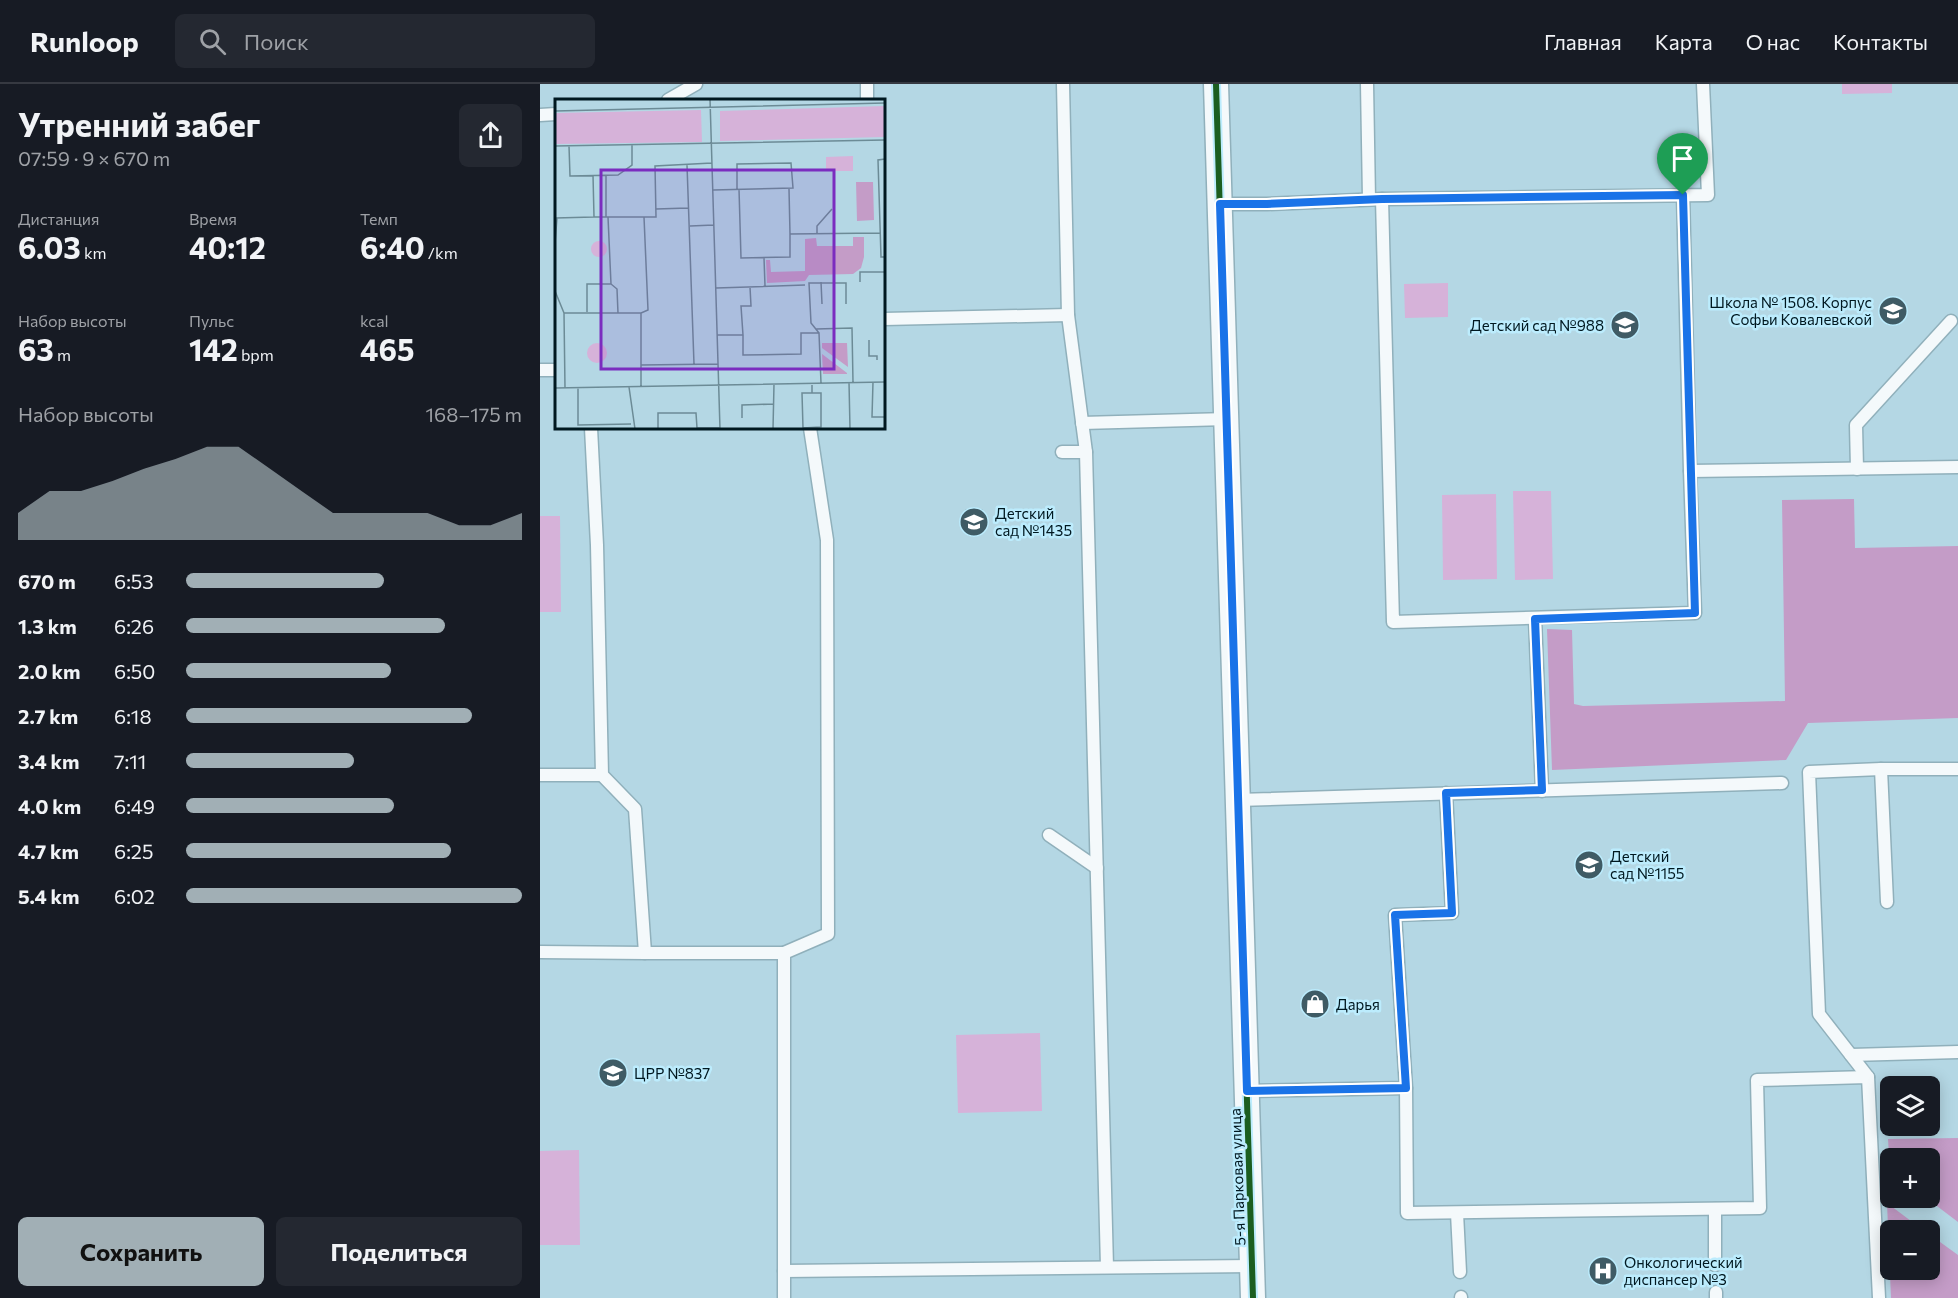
<!DOCTYPE html>
<html lang="ru">
<head>
<meta charset="utf-8">
<style>
	body { margin:0; font-family:Commissioner,sans-serif; background:#242831; color:#f1f3f6; height:100vh; display:flex; flex-direction:column; font-size:22px; white-space:nowrap }
	* { box-sizing:border-box; margin:0 }
	p { font-size:20px; color:#9ea1a6 }
	.icon { flex:none; width:33px; height:33px; fill:none; stroke:currentColor; stroke-width:2; stroke-linecap:round; stroke-linejoin:round }
	.map { position:relative; flex:1; overflow:hidden }
	.panel { display:flex; flex-direction:column; background:#171b24; width:540px }
	.panel>* { flex:none }
	.fabs { position:absolute; left:1340px; top:992px; display:grid; gap:12px }
	.fabs a { display:grid; place-items:center; width:60px; height:60px; border-radius:9px; background:#171b24; box-shadow:0 3px 15px #0003; font-size:30px }
	.pin { position:absolute; display:grid; place-items:center; width:51px; height:51px; color:#fff; margin:-62px -26px; border-radius:50% 50% 50% 0; rotate:-45deg; box-shadow:0 0 6px #0007 }
	.pin .icon { rotate:45deg }
	.round { display:grid; place-items:center; flex:none; width:63px; height:63px; border-radius:9px; background:#242831 }
	.headline { display:flex; align-items:center; justify-content:space-between; height:102px; padding:0 18px }
	h1 { font-size:33px; font-weight:700; line-height:45px }
	.stats { display:grid; grid-template-columns:repeat(3,1fr); gap:9px; height:102px; padding:6px 18px }
	.stats div { display:grid; align-content:center }
	.stats b { font-size:30px; font-weight:700 }
	.stats small { font-size:16px; font-weight:400 }
	.stats p { font-size:16px }
	.chart { height:168px; padding:12px 18px }
	.chart p { display:flex; justify-content:space-between }
	.chart svg { width:100%; height:108px; margin-top:6px; fill:#a1afb5; opacity:.7 }
	.primary-button { display:flex; gap:12px; margin-top:auto; padding:12px 18px }
	.primary-button a { flex:1; height:69px; border-radius:9px; background:#a1afb5; color:#111; font-size:24px; font-weight:700; line-height:69px; text-align:center }
	.primary-button a+a { background:#242831; color:#f1f3f6 }
	ul { padding:0 18px; list-style:none; font-size:20px }
	li { display:grid; grid-template-columns:96px 72px 1fr; align-items:center; height:45px }
	li i { height:15px; border-radius:8px; background:#a1afb5 }
	header { display:flex; align-items:center; gap:36px; box-sizing:border-box; height:84px; padding:0 30px; background:#171b24; border-bottom:2px solid #363941 }
	header strong { font-size:28px }
	nav { display:flex; gap:33px; margin-inline-start:auto; font-size:21px }
	.search { width:420px; height:54px; background:#242831; display:flex; align-items:center; gap:15px; box-sizing:border-box; padding:0 21px; border-radius:9px; color:#9ea1a6; font-size:22px }
	main { display:flex; flex:1; min-height:0 }
	.map>svg:first-child { display:block }
</style>
</head>
<body>
<header>
<strong>Runloop</strong>
<div class="search"><svg class="icon" aria-label="search" viewBox="0 0 24 24"><circle cx="10" cy="10" r="6"/><path d="M15 15l6 6"/></svg>Поиск</div>
<nav><a>Главная</a><a>Карта</a><a>О нас</a><a>Контакты</a></nav>
</header>
<main>
<section class="panel">
<div class="headline"><div><h1>Утренний забег</h1><p>07:59 · 9 × 670 m</p></div><a class="round"><svg class="icon" aria-label="share" viewBox="0 0 24 24"><path d="M12 15V3M7 8l5-5 5 5M5 13v7h14v-7"/></svg></a></div>
<div class="stats">
<div><p>Дистанция</p><b>6.03<small> km</small></b></div>
<div><p>Время</p><b>40:12</b></div>
<div><p>Темп</p><b>6:40<small> /km</small></b></div>
</div>
<div class="stats">
<div><p>Набор высоты</p><b>63<small> m</small></b></div>
<div><p>Пульс</p><b>142<small> bpm</small></b></div>
<div><p>kcal</p><b>465</b></div>
</div>
<div class="chart"><p><span>Набор высоты</span>168–175 m</p>
<svg viewBox="0 0 160 44" preserveAspectRatio="none"><path d="M0 44V33L10 24L20 24L30 20L40 15L50 11L60 6L70 6L80 15L90 24L100 33L110 33L120 33L130 33L140 38L150 38L160 33V44z"/></svg>
</div>
<ul>
<li><b>670 m</b>6:53<i style="width:59%"></i></li>
<li><b>1.3 km</b>6:26<i style="width:77%"></i></li>
<li><b>2.0 km</b>6:50<i style="width:61%"></i></li>
<li><b>2.7 km</b>6:18<i style="width:85%"></i></li>
<li><b>3.4 km</b>7:11<i style="width:50%"></i></li>
<li><b>4.0 km</b>6:49<i style="width:62%"></i></li>
<li><b>4.7 km</b>6:25<i style="width:79%"></i></li>
<li><b>5.4 km</b>6:02<i style="width:100%"></i></li>
</ul>
<div class="primary-button"><a>Сохранить</a><a>Поделиться</a></div>
</section>
<div class="map">
<svg width="1418" height="1214" viewBox="0 0 1418 1214">
	<rect width="100%" height="100%" fill="#b4d7e4"/>
	<g fill="#d6b2d9">
		<polygon points="1302,0 1352,0 1352,9 1302,10"/>
		<polygon points="908,199 908,233 865,234 864,200"/>
		<polygon points="973,407 1011,407 1013,495 975,496"/>
		<polygon points="956,410 957,495 903,496 902,411"/>
		<polygon points="0,432 20,432 21,528 0,528"/>
		<polygon points="500,949 502,1027 418,1029 416,951"/>
		<polygon points="39,1066 40,1161 0,1161 0,1067"/>
	</g>
	<g fill="#c49cc7">
		<polygon points="1314,415 1315,464 1418,462 1418,634 1268,639 1246,676 1012,686 1007,545 1032,546 1034,620 1043,622 1245,617 1242,416"/>
		<polygon points="1418,1054 1418,1138 1385,1113 1389,1113 1389,1074 1350,1074 1350,1087 1348,1055"/>
		<polygon points="1347,1119 1383,1146 1350,1146 1350,1185 1389,1185 1389,1150 1418,1171 1418,1214 1351,1214"/>
	</g>
	<g fill="none" stroke-linecap="round" stroke-linejoin="round">
		<g stroke="#90b0bb" stroke-width="15">
			<g id="service">
				<polyline points="327,0 327,16"/>
				<polyline points="523,0 528,231 546,368 567,1183"/>
				<polyline points="827,0 829,115"/>
				<polyline points="128,16 156,0"/>
				<polyline points="0,31 16,30"/>
				<polyline points="1143,111 1150,387"/>
				<polyline points="842,115 853,538 1155,529 1150,387 1418,383"/>
				<polyline points="680,120 727,120 842,115 1168,111 1163,0"/>
				<polyline points="344,235 528,231"/>
				<polyline points="0,286 16,286"/>
				<polyline points="542,339 687,335"/>
				<polyline points="51,344 57,461 62,691 95,725 105,869 244,869"/>
				<polyline points="522,368 546,368"/>
				<polyline points="1317,385 1316,341 1411,237"/>
				<polyline points="995,535 1002,707"/>
				<polyline points="1341,685 1347,818"/>
				<polyline points="0,691 62,691"/>
				<polyline points="698,716 1242,699"/>
				<polyline points="509,751 557,784"/>
				<polyline points="0,868 105,869"/>
				<polyline points="1311,971 1418,968"/>
				<polyline points="1328,993 1279,930 1269,688 1341,685 1418,685"/>
				<polyline points="866,1004 867,1129 1220,1124 1217,996 1328,993 1339,1214"/>
				<polyline points="707,1007 866,1004 855,831 912,829 906,709"/>
				<polyline points="1175,1125 1175,1181"/>
				<polyline points="917,1129 920,1188"/>
				<polyline points="244,1187 712,1182"/>
				<polyline points="1176,1208 1176,1214"/>
				<polyline points="921,1213 921,1214"/>
				<polyline points="244,1214 244,869 288,850 287,456 270,344"/>
			</g>
		</g>
		<g stroke="#90b0bb" stroke-width="27">
			<polyline id="minor" points="676,0 713,1214"/>
		</g>
		<use href="#service" stroke="#f4f9fb" stroke-width="12"/>
		<use href="#minor" stroke="#f4f9fb" stroke-width="24"/>
		<g stroke="#bcecfd" stroke-width="10">
			<polyline id="cycleway" points="676,0 713,1214"/>
		</g>
		<use href="#cycleway" stroke="#1b5e20" stroke-width="6"/>
	</g>
	<g fill="none" stroke-linecap="round" stroke-linejoin="round">
		<g stroke="#fff" stroke-width="12">
			<polygon id="route" points="1143,111 1155,529 995,535 1002,706 906,709 912,829 855,831 866,1004 707,1007 680,120 727,120 842,115"/>
		</g>
		<use href="#route" stroke="#1a73e8" stroke-width="8"/>
	</g>
	<defs>
		<g id="school-disc" transform="scale(1.5)"><circle r="9.5" fill="#3f5b65" stroke="#bcecfd"/><path d="M0-5L7-2L0 1L-7-2ZM-4 1L0 2.5L4 1V4Q0 6-4 4Z" fill="#fff"/></g>
		<g id="shop-disc" transform="scale(1.5)"><circle r="9.5" fill="#3f5b65" stroke="#bcecfd"/><path d="M-5-2.5h2.3a2.7 3.5 0 0 1 5.4 0H5L5.5 6h-11ZM-1.5-2.5h3a1.5 2.3 0 0 0-3 0Z" fill="#fff"/></g>
		<g id="hospital-disc" transform="scale(1.5)"><circle r="9.5" fill="#3f5b65" stroke="#bcecfd"/><path d="M-5-5h3v3.5h4V-5h3V5h-3V1.5h-4V5h-3Z" fill="#fff"/></g>
	</defs>
	<g fill-rule="evenodd">
		<use href="#school-disc" x="1353" y="227"/>
		<use href="#school-disc" x="1085" y="241"/>
		<use href="#school-disc" x="434" y="438"/>
		<use href="#school-disc" x="1049" y="781"/>
		<use href="#shop-disc" x="775" y="920"/>
		<use href="#school-disc" x="73" y="989"/>
		<use href="#hospital-disc" x="1063" y="1187"/>
	</g>
	<g text-anchor="middle" dominant-baseline="central" stroke-width="5" stroke-linejoin="round" paint-order="stroke">
		<g font-size="15" fill="#001820" stroke="#bcecfd" text-anchor="start">
			<text x="1332" y="218" text-anchor="end">Школа № 1508. Корпус<tspan x="1332" dy="17">Софьи Ковалевской</tspan></text>
			<text x="1064" y="241" text-anchor="end">Детский сад №988</text>
			<text x="455" y="429">Детский<tspan x="455" dy="17">сад №1435</tspan></text>
			<text x="1070" y="772">Детский<tspan x="1070" dy="17">сад №1155</tspan></text>
			<text x="796" y="920">Дарья</text>
			<text x="94" y="989">ЦРР №837</text>
			<text x="1084" y="1178">Онкологический<tspan x="1084" dy="17">диспансер №3</tspan></text>
		</g>
		<g font-size="15" fill="#001820" stroke="#bcecfd">
			<text transform="translate(697 1093) rotate(-92)">5-я Парковая улица</text>
		</g>
	</g>
	<g transform="translate(15 15)">
		<rect width="330" height="330" fill="#b4d7e4"/>
		<path d="M330 7V38L165 42V12ZM146 11 147 43 0 45V14ZM298 57V72H271V58ZM36 150a8 8 0 1 1 16 0a8 8 0 1 1-16 0ZM32 254a10 10 0 1 1 20 0a10 10 0 1 1-20 0Z" fill="#d6b2d9"/>
		<path d="M301 83H318L319 121 302 122ZM298 138H309V158L306 169 298 175 254 176 250 182 212 184 211 161H215L216 173 250 172V140L261 139 262 147H298ZM267 244H292L293 268 267 249ZM267 255 292 274V275H268Z" fill="#c49cc7"/>
		<path fill="none" stroke="#6c8b96" stroke-width="1.5" d="M155 0 165 330M0 12 330 4M0 47 330 41M14 47 15 77 63 76 77 66V46M330 60 323 61 326 158H330M132 66 139 265M38 76 39 118H89M51 76V118M184 90 186 159 235 158V135L325 134M234 90 235 135M158 91 238 89 236 64 182 65V90M101 110 133 109M53 118 56 185 62 190 63 214H86M0 119 39 118M135 127 159 126M262 134V127L277 110M0 144 2 119M209 159 210 187M0 167V192L9 214M266 183 267 205M305 183V173H330M161 189 250 186M32 213V185H56M261 230 297 229 298 283M264 234 256 224 254 184H291V205M162 236H188L186 207H196L195 188M188 236V256L246 255V234H264L266 284M314 241V257H322V261M86 266 163 265M294 283 295 330M318 283 317 318H330V311M257 284V294H266V328L248 329 247 294H257M86 287V214L93 211 89 118H101L100 67 157 64M74 288 80 330M0 289 330 283M10 289 9 214H63M23 289V326L76 325M187 319V306L219 305M103 330V314H141L142 329H165M218 330 219 285"/>
		<path fill="#7b2cbf" fill-opacity="0.15" stroke="#7b2cbf" stroke-width="3" d="M46 71H279V270H46Z"/>
		<rect width="330" height="330" fill="none" stroke="#001820" stroke-width="3"/>
	</g>
</svg>
<div class="fabs">
<a><svg class="icon" aria-label="layers" viewBox="0 0 24 24"><path d="M12 4l9 5-9 5-9-5zM3 14l9 5 9-5"/></svg></a>
<a>+</a>
<a>−</a>
</div>
<div class="pin" style="left:1143px;top:111px;background:#1e9e55"><svg class="icon" aria-label="arrive" viewBox="0 0 24 24"><path d="M6 21V4h12l-3 4 3 4H6"/></svg></div>
</div>
</main>
</body>
</html>
